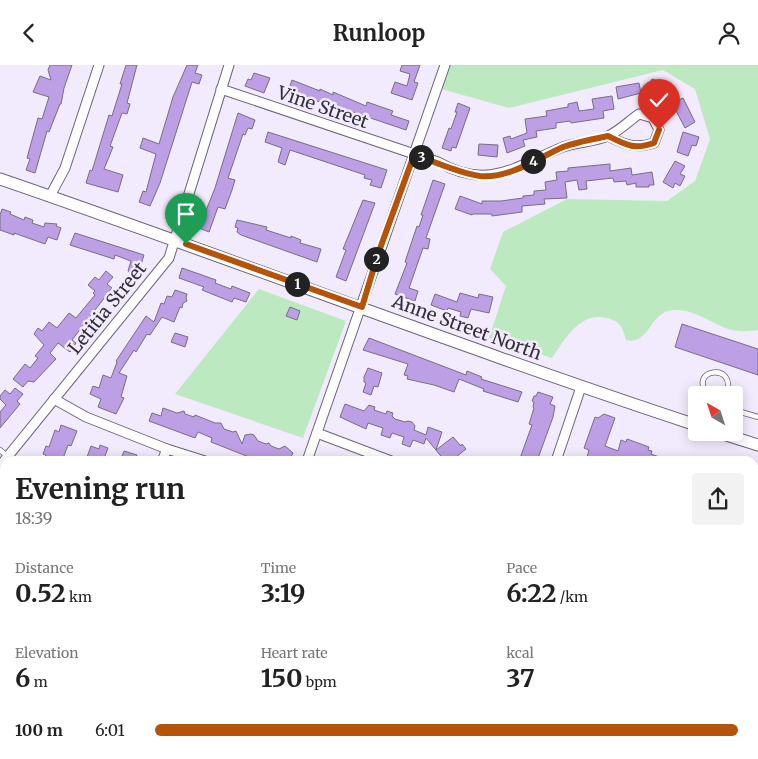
<!DOCTYPE html>
<html lang="en">
<head>
<meta charset="utf-8">
<style>
	body { margin:0; font-family:Merriweather,serif; background:#f2f2f2; color:#222; height:100vh; display:flex; flex-direction:column; font-size:19px; white-space:nowrap }
	* { box-sizing:border-box; margin:0 }
	p { font-size:16px; color:#767676 }
	.icon { flex:none; width:28px; height:28px; fill:none; stroke:currentColor; stroke-width:2; stroke-linecap:round; stroke-linejoin:round }
	.map { position:relative; flex:1; overflow:hidden }
	.side { position:absolute; left:0px; top:391px; width:759px; height:304px; display:flex; flex-direction:column; background:#fff; border-radius:15px 15px 0 0; box-shadow:0 2px 12px #0003 }
	.side>* { flex:none }
	.needle { width:32px; rotate:321deg }
	.fabs { position:absolute; left:688px; top:321px; display:grid; gap:10px }
	.fabs a { display:grid; place-items:center; width:55px; height:55px; border-radius:5px; background:#fff; box-shadow:0 2px 12px #0003; font-size:25px }
	.pin { position:absolute; display:grid; place-items:center; width:42px; height:42px; color:#fff; margin:-51px -21px; border-radius:50% 50% 50% 0; rotate:-45deg; box-shadow:0 0 5px #0007 }
	.pin .icon { rotate:45deg }
	.km { position:absolute; width:25px; height:25px; margin:-12px; border-radius:50%; background:#222; color:#fff; font-size:14px; line-height:25px; text-align:center }
	.round { display:grid; place-items:center; flex:none; width:52px; height:52px; border-radius:5px; background:#f2f2f2 }
	.overview { display:flex; align-items:center; justify-content:space-between; height:85px; padding:0 15px }
	h1 { font-size:28px; font-weight:700; line-height:38px }
	.figures { display:grid; grid-template-columns:repeat(3,1fr); gap:8px; height:85px; padding:5px 15px }
	.figures div { display:grid; align-content:center }
	.figures b { font-size:25px; font-weight:700 }
	.figures small { font-size:14px; font-weight:400 }
	.figures p { font-size:14px }
	ul { padding:0 15px; list-style:none; font-size:16px }
	li { display:grid; grid-template-columns:80px 60px 1fr; align-items:center; height:38px }
	li i { height:12px; border-radius:6px; background:#b45309 }
	header { display:flex; justify-content:space-between; align-items:center; height:65px; padding:0 15px; background:#fff; font-size:22px; font-weight:700 }
	.map>svg:first-child { display:block }
</style>
</head>
<body>
<header><svg class="icon" aria-label="back" viewBox="0 0 24 24"><path d="M15 5l-7 7 7 7"/></svg>Runloop<svg class="icon" aria-label="person" viewBox="0 0 24 24"><circle cx="12" cy="8" r="4"/><path d="M4 21q1-7 8-7t8 7"/></svg></header>
<div class="map">
<svg width="758" height="694" viewBox="0 0 758 694">
	<rect width="100%" height="100%" fill="#f2ebfd"/>
	<g fill="#bde9c0">
		<path d="M446 0H758V265C750 266 740 267 731 265 712 259 695 244 674 245 649 246 650 281 626 275 623 263 620 256 607 253 580 246 565 274 552 293L489 273 506 221 490 204 503 167 567 134 667 136 695 116 710 74 695 24 663 5 509 43 438 23Z"/>
		<polygon points="259,224 346,256 303,373 175,329"/>
		<polygon points="754,501 758,502 758,638 754,637"/>
		<polygon points="643,690 711,690 710,694 642,694"/>
	</g>
	<g fill="#bd9fe6" stroke="#776d87">
		<polygon points="50,0 72,0 64,23 61,39 60,39 49,67 47,66 35,108 26,105 30,94 27,93 38,53 42,54 49,32 33,27 40,11 51,15 48,5"/>
		<polygon points="126,0 137,0 127,38 130,39 127,49 122,48 110,81 113,82 104,104 123,110 118,127 86,118 90,105 92,106 109,50 112,51 122,19 120,19"/>
		<polygon points="187,0 198,0 195,8 202,10 199,19 192,17 160,118 150,141 139,137 143,126 146,127 156,89 140,83 143,73 159,79 173,32"/>
		<polygon points="402,0 420,0 414,17 418,18 412,35 391,28 395,17 407,21 410,9 400,6"/>
		<polygon points="254,8 270,13 264,28 245,21 248,14 251,15"/>
		<polygon points="652,14 670,21 669,24 675,26 670,38 646,27"/>
		<polygon points="292,15 320,26 320,24 333,30 333,27 366,41 367,37 393,46 391,50 409,56 406,65 344,44 343,47 322,37 316,36 315,38 287,29"/>
		<polygon points="639,18 641,28 618,34 616,22"/>
		<polygon points="612,31 614,44 603,46 604,53 571,58 570,56 556,58 556,63 536,66 537,72 523,75 525,81 507,88 503,73 510,71 511,74 527,68 525,54 547,51 546,46 568,42 568,39 577,37 579,46 594,44 592,34"/>
		<polygon points="683,33 695,57 685,63 672,38"/>
		<polygon points="458,38 470,43 456,83 452,82 451,86 442,83 449,63 451,64 457,47 455,47"/>
		<polygon points="238,48 255,55 252,64 248,63 245,70 243,69 228,113 235,115 232,125 225,144 218,142 209,167 199,163 215,123"/>
		<polygon points="268,67 387,105 381,123 370,120 372,115 364,113 365,110 290,85 285,100 278,97 282,83 265,77"/>
		<polygon points="683,67 699,72 696,81 692,80 688,91 677,87"/>
		<polygon points="479,79 498,80 497,92 478,90"/>
		<polygon points="675,96 685,101 680,109 685,111 680,121 675,118 673,123 663,117"/>
		<polygon points="610,99 610,106 631,103 632,110 652,107 654,120 649,120 649,122 636,122 636,118 627,120 626,116 614,117 613,113 586,116 587,124 579,125 577,115 565,117 567,133 544,134 545,139 522,141 522,147 492,151 492,149 473,149 472,150 455,144 460,131 482,139 482,136 501,136 523,133 523,131 534,130 534,126 546,125 545,117 557,115 556,107 568,106 568,103"/>
		<polygon points="433,115 445,119 426,173 430,174 428,184 423,183 409,223 418,226 415,236 395,229 407,198 405,197 417,161 419,162 423,150 421,150"/>
		<polygon points="363,135 375,138 346,216 336,212 346,185 343,184"/>
		<polygon points="2,144 11,147 10,149 24,155 25,152 33,155 32,158 44,162 45,158 57,159 56,161 61,163 57,175 48,172 45,179 14,168 14,170 0,165 0,150"/>
		<polygon points="237,155 267,162 266,165 291,173 291,171 301,175 300,178 321,184 317,197 241,170 237,167 238,163 235,162"/>
		<polygon points="75,168 144,190 138,209 128,206 131,196 115,190 114,194 70,180"/>
		<polygon points="182,203 216,215 215,218 231,224 232,221 250,228 246,237 234,233 232,237 202,225 204,222 179,213"/>
		<polygon points="106,206 113,212 107,219 112,223 72,275 76,278 70,287 58,278 50,288 56,294 34,317 28,316 23,322 13,314 25,299 30,303 38,293 35,291 44,280 34,269 38,263 42,266 49,257 57,263 69,248 76,253 95,230 93,228 95,226 88,220 95,212 99,215"/>
		<polygon points="175,225 187,229 186,233 187,236 183,238 182,243 180,242 174,257 162,252 150,270 147,269 136,287 134,285 119,308 127,311 121,332 124,333 116,349 98,342 101,334 90,329 93,321 99,323 103,310 111,313 117,297 116,296 146,251 154,257 161,238 164,239 167,231 172,232"/>
		<polygon points="460,228 478,233 479,229 493,232 489,248 471,244 468,253 460,251 461,247 448,243 447,246 431,240 435,229 457,237"/>
		<polygon points="290,242 300,246 297,255 286,251"/>
		<polygon points="682,259 758,284 758,310 675,282"/>
		<polygon points="175,268 188,272 185,282 171,277"/>
		<polygon points="369,273 466,310 467,306 482,312 481,314 522,327 518,337 483,326 484,324 459,314 454,327 434,320 407,314 408,311 404,310 408,299 363,285"/>
		<polygon points="368,303 382,308 378,322 374,321 371,330 363,327 366,318 364,317 364,312"/>
		<polygon points="15,323 23,329 17,336 20,339 0,363 0,347 6,340 0,334 0,331 5,325 10,329"/>
		<polygon points="538,327 553,332 550,339 555,341 553,352 537,396 519,396 532,360 529,359 534,343 533,342 534,337 532,336 534,331 536,331"/>
		<polygon points="345,339 364,346 369,340 375,342 374,345 386,349 387,346 393,348 392,351 395,354 405,357 408,356 412,357 415,361 414,365 426,370 428,362 442,367 436,385 453,372 461,381 462,379 466,384 451,396 445,396 426,373 424,379 413,375 410,382 402,379 404,372 392,368 390,373 381,370 383,363 368,358 366,364 340,352"/>
		<polygon points="163,343 177,348 184,346 185,349 194,352 195,350 215,358 221,358 224,364 233,367 236,366 242,379 245,370 251,369 254,370 258,376 266,379 269,378 271,381 279,384 285,381 293,388 289,396 259,396 211,377 212,373 198,367 195,373 149,356 152,348 161,351"/>
		<polygon points="604,349 615,353 605,381 618,386 621,375 626,377 627,374 649,382 648,385 652,386 651,389 670,396 617,396 603,392 600,396 587,392 589,385 584,383 595,352 598,353"/>
		<polygon points="61,360 77,366 71,381 68,380 62,396 43,396 46,390 43,389 46,381 49,382 55,365 59,367"/>
		<polygon points="100,380 108,383 103,396 86,395 91,381 99,384"/>
		<polygon points="124,386 137,390 135,396 120,396"/>
	</g>
	<g fill="none" stroke-linecap="round" stroke-linejoin="round">
		<g stroke="#6d637c" stroke-width="6">
			<g id="lane">
				<path d="M708 330C686 304 739 296 726 330"/>
				<polyline points="734,345 758,352"/>
				<polyline points="0,385 8,392"/>
				<polyline points="754,678 758,680"/>
			</g>
		</g>
		<g stroke="#6d637c" stroke-width="11">
			<g id="street">
				<path d="M221 24 438 97C489 126 516 101 563 82 577 77 594 77 608 71 619 66 629 56 639 49L653 53 659 65 654 78C636 84 625 80 608 71"/>
				<polyline points="50,131 65,103 99,0"/>
				<polyline points="54,334 86,352 167,384 205,396"/>
				<polyline points="317,368 391,396"/>
				<polyline points="162,396 167,384"/>
				<polyline points="307,396 445,0"/>
				<polyline points="556,396 581,322"/>
				<polyline points="0,401 169,193 229,0"/>
				<polyline points="280,690 282,694"/>
				<polyline points="143,694 145,690"/>
				<polyline points="310,694 338,690"/>
			</g>
		</g>
		<g stroke="#6d637c" stroke-width="13">
			<g id="secondary">
				<path d="M0 114C233 194 462 283 696 360"/>
				<polyline points="720,368 758,380"/>
			</g>
		</g>
		<use href="#lane" stroke="#fff" stroke-width="4.5"/>
		<use href="#street" stroke="#fff" stroke-width="9"/>
		<use href="#secondary" stroke="#fff" stroke-width="11"/>
	</g>
	<g fill="none" stroke-linecap="round" stroke-linejoin="round">
		<g stroke="#fff" stroke-width="10">
			<path id="route" d="M186 179 362 242 378 189 414 90C437 97 457 108 480 111 509 114 538 93 563 82 577 77 593 74 608 71 626 80 634 85 654 78L659 65"/>
		</g>
		<use href="#route" stroke="#b45309" stroke-width="6"/>
	</g>
	<g text-anchor="middle" dominant-baseline="central" stroke-width="5" stroke-linejoin="round" paint-order="stroke">
		<g font-size="18" fill="#332f3a" stroke="#f2ebfd">
			<text transform="translate(323 42) rotate(19)">Vine Street</text>
			<text transform="translate(107 243) rotate(-51)">Letitia Street</text>
			<text transform="translate(467 262) rotate(20)">Anne Street North</text>
		</g>
	</g>
</svg>
<div class="fabs">
<a><svg class="needle" viewBox="-14 -14 28 28"><path d="M0-13l5 13h-10z" fill="#e53935"/><path d="M0 13l5-13h-10z" fill="#767676"/></svg></a>
</div>
<div class="pin" style="left:186px;top:179px;background:#1e9e55"><svg class="icon" aria-label="arrive" viewBox="0 0 24 24"><path d="M6 21V4h12l-3 4 3 4H6"/></svg></div>
<div class="pin" style="left:659px;top:65px;background:#d93025"><svg class="icon" aria-label="check" viewBox="0 0 24 24"><path d="M5 12l5 5 9-10"/></svg></div>
<b class="km" style="left:297px;top:219px">1</b>
<b class="km" style="left:376px;top:194px">2</b>
<b class="km" style="left:421px;top:92px">3</b>
<b class="km" style="left:533px;top:96px">4</b>
<section class="side">
<div class="overview"><div><h1>Evening run</h1><p>18:39</p></div><a class="round"><svg class="icon" aria-label="share" viewBox="0 0 24 24"><path d="M12 15V3M7 8l5-5 5 5M5 13v7h14v-7"/></svg></a></div>
<div class="figures">
<div><p>Distance</p><b>0.52<small> km</small></b></div>
<div><p>Time</p><b>3:19</b></div>
<div><p>Pace</p><b>6:22<small> /km</small></b></div>
</div>
<div class="figures">
<div><p>Elevation</p><b>6<small> m</small></b></div>
<div><p>Heart rate</p><b>150<small> bpm</small></b></div>
<div><p>kcal</p><b>37</b></div>
</div>
<ul>
<li><b>100 m</b>6:01<i style="width:99%"></i></li>
</ul>
</section>
</div>
</body>
</html>
